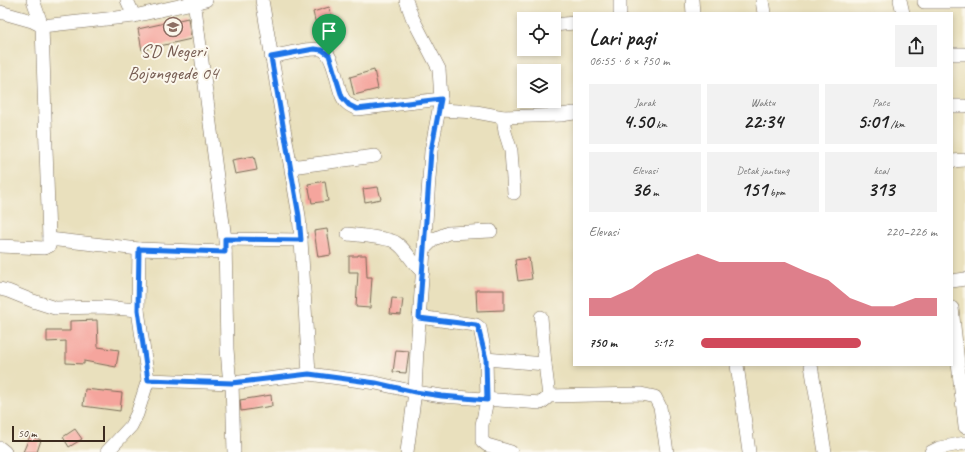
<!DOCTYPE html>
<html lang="id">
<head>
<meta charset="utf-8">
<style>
	body { margin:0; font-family:Caveat,sans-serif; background:#f2f2f2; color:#222; height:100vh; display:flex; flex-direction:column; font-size:15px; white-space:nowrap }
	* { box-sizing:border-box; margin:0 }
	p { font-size:13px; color:#767676 }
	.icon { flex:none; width:22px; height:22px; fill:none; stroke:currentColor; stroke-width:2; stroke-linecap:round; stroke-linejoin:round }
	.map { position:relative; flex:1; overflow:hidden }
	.panel { position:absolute; left:573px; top:12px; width:380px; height:354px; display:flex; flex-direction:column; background:#fff; border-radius:0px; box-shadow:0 2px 6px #0003 }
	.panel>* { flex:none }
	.fabs { position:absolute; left:517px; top:12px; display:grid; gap:8px }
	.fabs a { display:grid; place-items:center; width:44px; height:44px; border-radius:0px; background:#fff; box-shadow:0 2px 6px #0003; font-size:20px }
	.scale { position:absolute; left:12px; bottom:10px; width:93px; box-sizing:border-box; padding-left:4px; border:2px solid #3b2a1e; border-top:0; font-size:11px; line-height:14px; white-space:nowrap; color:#3b2a1e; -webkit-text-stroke:3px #fbf7ec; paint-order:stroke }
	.pin { position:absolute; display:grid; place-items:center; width:34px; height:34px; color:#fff; margin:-41px -17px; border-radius:50% 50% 50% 0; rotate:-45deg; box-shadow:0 0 4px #0007 }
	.pin .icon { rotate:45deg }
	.round { display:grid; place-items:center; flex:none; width:42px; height:42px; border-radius:0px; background:#f2f2f2 }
	.summary { display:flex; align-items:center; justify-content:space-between; height:68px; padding:0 16px }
	h1 { font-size:22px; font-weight:800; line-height:30px }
	.stats { display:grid; grid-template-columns:repeat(3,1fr); gap:6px; height:68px; padding:4px 16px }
	.stats div { display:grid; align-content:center; border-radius:0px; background:#f2f2f2; text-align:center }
	.stats b { font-size:20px; font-weight:800 }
	.stats small { font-size:11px; font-weight:400 }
	.stats p { font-size:11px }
	.chart { height:112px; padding:8px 16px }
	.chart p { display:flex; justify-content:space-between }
	.chart svg { width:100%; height:72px; margin-top:4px; fill:#d1495b; opacity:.7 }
	ul { padding:0 16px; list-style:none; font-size:13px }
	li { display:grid; grid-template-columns:64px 48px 1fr; align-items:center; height:30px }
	li i { height:10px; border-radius:5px; background:#d1495b }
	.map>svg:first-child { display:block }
</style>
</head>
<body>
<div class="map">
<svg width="965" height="452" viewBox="0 0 965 452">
	<rect width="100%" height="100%" fill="#fbf7ec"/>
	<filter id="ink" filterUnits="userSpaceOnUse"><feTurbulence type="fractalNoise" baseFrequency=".025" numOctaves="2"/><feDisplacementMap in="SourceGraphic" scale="8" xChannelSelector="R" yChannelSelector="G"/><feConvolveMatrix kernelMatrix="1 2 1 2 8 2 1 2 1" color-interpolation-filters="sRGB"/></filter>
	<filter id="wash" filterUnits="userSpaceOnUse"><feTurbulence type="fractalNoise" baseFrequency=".012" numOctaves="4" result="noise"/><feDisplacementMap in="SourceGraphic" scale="16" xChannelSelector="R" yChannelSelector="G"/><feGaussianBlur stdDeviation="0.9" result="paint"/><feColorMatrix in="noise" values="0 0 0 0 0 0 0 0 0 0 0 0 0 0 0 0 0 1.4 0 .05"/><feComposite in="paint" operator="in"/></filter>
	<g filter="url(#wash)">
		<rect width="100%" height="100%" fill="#e9e0bd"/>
		<g id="blocks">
			<g fill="#f5a59d">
				<polygon points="329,7 336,32 319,37 313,12"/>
				<polygon points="188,18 191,39 142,50 138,29"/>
				<polygon points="374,70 378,89 354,95 350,77"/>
				<polygon points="254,156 257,170 235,174 232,160"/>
				<polygon points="325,181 328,201 312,203 308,184"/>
				<polygon points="378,187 381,199 365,202 363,189"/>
				<polygon points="327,229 331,255 318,257 314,231"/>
				<polygon points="358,255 366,255 367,277 372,277 370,308 356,307 358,272 349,272 349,256 358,256"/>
				<polygon points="529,258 532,279 518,281 515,260"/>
				<polygon points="476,290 504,290 504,310 477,311"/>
				<polygon points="392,298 403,299 401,315 390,314"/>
				<polygon points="97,320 98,347 119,350 116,367 84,361 84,364 66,363 66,341 47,342 47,331 70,331 70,321"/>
				<polygon points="396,350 409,351 406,373 393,372"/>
				<polygon points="85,389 122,393 120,411 83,406"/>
				<polygon points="271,395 272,406 241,411 240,400"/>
				<polygon points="75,429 82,439 69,447 63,437"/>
				<polygon points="30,436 41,440 37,452 23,452"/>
			</g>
		</g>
	</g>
	<g filter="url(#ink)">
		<use href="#blocks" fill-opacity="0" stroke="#786a56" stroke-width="1"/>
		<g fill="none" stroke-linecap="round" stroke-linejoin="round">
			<g stroke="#786a56" stroke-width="14">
				<g id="street">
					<polyline points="33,0 42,26 49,239"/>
					<polyline points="127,0 134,16"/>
					<polyline points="194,0 225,239 227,349 229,374 232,383 234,452"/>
					<polyline points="262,0 299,216 301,240 309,374"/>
					<polyline points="406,0 412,17 439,69 441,99 431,151 417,349 415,392 407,452"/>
					<polyline points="620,0 620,13"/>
					<polyline points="692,0 693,13"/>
					<polyline points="762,0 764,13"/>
					<polyline points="900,0 903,13"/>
					<polyline points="924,2 965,2"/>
					<polyline points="0,12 32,21 42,26 134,16 206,0"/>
					<polyline points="554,25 574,23"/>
					<polyline points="952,54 965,54"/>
					<path d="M271 57C285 54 306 48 320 49 335 51 336 87 343 98 346 104 351 106 357 109L441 99"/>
					<polyline points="952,106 965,106"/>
					<polyline points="440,110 476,112 503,117 561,115 574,113"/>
					<polyline points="503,117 505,132 511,151 514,193"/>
					<polyline points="952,161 965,160"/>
					<polyline points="291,167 375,156"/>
					<path d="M348 234C357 235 389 238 395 242 407 249 412 264 423 272"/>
					<polyline points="225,239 301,240"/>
					<polyline points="0,246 44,248 49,246 49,239 139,249"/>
					<polyline points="425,248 434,239 448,233 491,231"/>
					<polyline points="952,281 965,279"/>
					<polyline points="0,289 8,291 33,301 55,308 102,307 138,310"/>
					<polyline points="952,308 965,427"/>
					<polyline points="419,317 476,325 480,328 486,359 545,364 549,396"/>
					<polyline points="541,317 545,364"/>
					<polyline points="486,359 487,400 482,425 482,441 487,445 511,452"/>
					<polyline points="737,365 749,452"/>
					<polyline points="811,365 825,452"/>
					<polyline points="148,380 232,383 309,374 376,383 415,392 442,396 541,403 546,399 549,396 641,394 655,397 660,407 667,452"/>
					<polyline points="0,448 5,452"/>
					<polyline points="107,452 131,426 137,414 148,380 138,310 139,249 225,252"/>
					<polyline points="931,452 939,448 965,443"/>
				</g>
			</g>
			<use href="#street" stroke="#fff" stroke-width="13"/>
		</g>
	</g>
	<g fill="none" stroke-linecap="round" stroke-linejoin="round" filter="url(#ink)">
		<g stroke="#fff" stroke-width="8">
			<polygon id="route" points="314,49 322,50 329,55 342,97 349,105 357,109 441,99 431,151 419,318 476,325 478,327 486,359 487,400 442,396 415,392 376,383 309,374 232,383 148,380 138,310 139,249 225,252 225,239 301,240 299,216 271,57"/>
		</g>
		<use href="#route" stroke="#1a73e8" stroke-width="5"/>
	</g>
	<defs>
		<g id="school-ring" transform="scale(1)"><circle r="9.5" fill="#fbf7ec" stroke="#8d6e63" stroke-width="1.5"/><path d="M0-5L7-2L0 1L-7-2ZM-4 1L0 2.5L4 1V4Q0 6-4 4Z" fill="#8d6e63"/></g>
	</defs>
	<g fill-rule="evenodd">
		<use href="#school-ring" x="173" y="27"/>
	</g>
	<g text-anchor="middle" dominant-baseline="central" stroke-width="4" stroke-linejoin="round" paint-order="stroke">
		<g font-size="19" fill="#785e54" stroke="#fbf7ec">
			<text x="173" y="51">SD Negeri<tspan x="173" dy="22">Bojonggede 04</tspan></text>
		</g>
	</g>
</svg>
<div class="fabs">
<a><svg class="icon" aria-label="locate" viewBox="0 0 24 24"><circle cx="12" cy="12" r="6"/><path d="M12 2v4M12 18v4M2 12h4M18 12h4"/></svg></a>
<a><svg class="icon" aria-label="layers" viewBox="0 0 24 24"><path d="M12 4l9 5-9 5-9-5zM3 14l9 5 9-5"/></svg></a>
</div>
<div class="scale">50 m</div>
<div class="pin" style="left:329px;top:55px;background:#1e9e55"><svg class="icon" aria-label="arrive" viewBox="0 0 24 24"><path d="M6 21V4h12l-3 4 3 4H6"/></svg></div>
<section class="panel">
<div class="summary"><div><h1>Lari pagi</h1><p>06:55 · 6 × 750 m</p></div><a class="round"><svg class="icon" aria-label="share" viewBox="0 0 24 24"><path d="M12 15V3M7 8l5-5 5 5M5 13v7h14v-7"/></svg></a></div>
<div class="stats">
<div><p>Jarak</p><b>4.50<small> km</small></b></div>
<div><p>Waktu</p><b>22:34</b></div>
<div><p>Pace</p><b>5:01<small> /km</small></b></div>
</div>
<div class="stats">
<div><p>Elevasi</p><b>36<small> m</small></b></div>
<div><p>Detak jantung</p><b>151<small> bpm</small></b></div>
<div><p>kcal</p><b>313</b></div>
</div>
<div class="chart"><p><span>Elevasi</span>220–226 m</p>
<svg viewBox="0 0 160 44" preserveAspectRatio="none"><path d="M0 44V33L10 33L20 27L30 17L40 11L50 6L60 11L70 11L80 11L90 11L100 17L110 22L120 33L130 38L140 38L150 33L160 33V44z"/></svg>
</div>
<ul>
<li><b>750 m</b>5:12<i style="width:68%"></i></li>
</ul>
</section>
</div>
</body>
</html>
